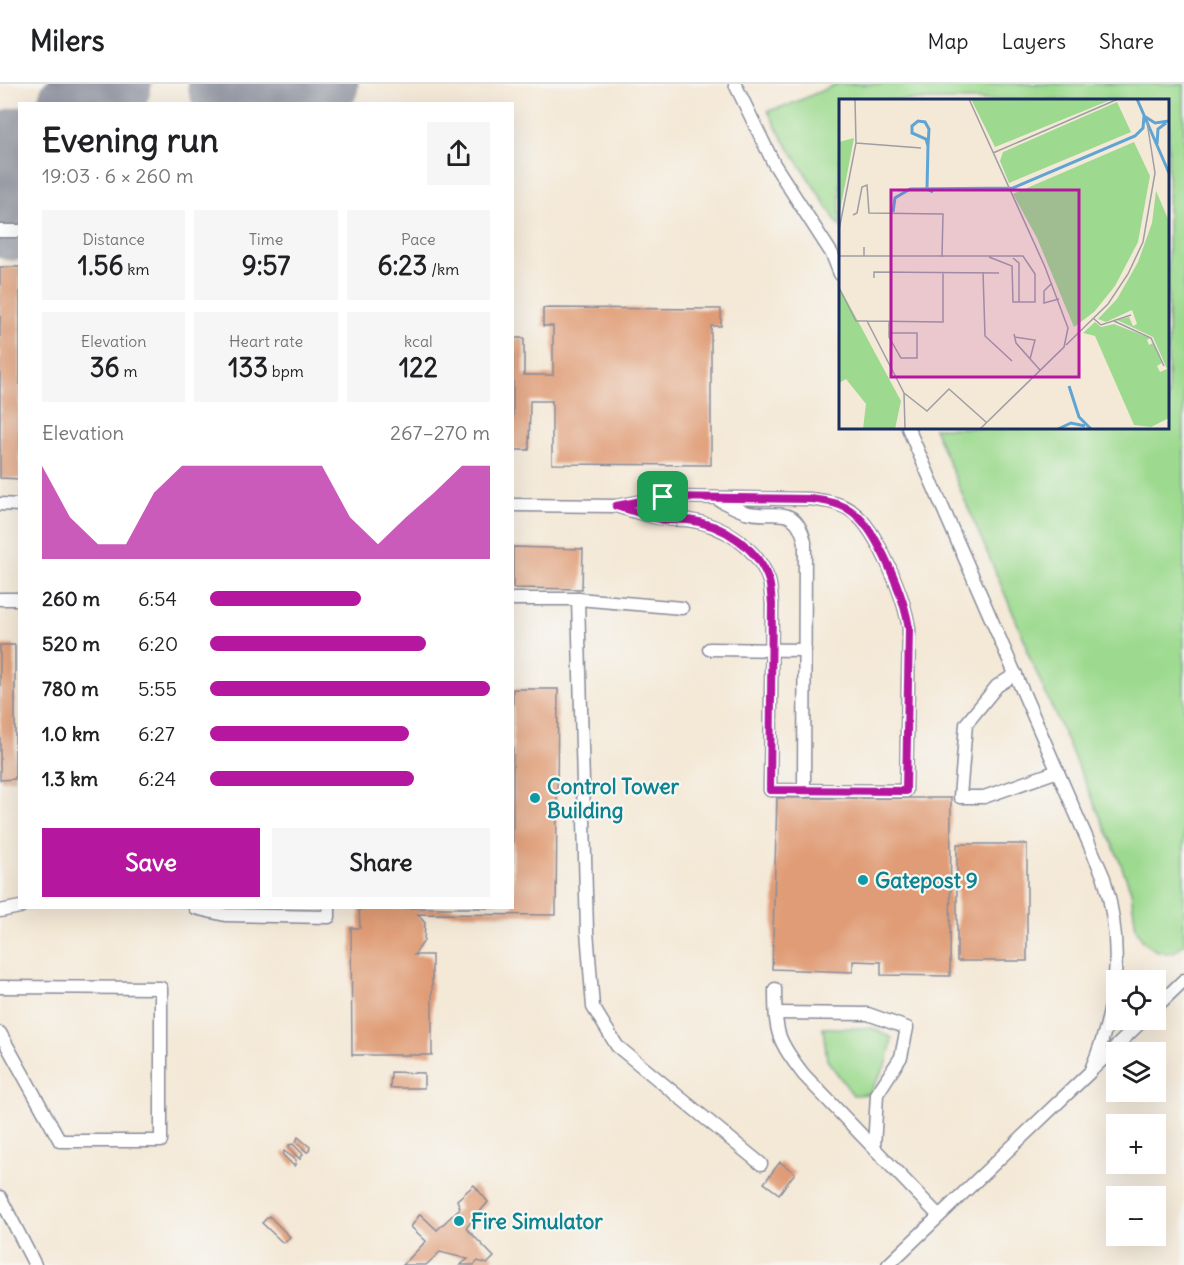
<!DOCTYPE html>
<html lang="en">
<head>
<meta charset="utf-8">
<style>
	body { margin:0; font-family:Delius,sans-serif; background:#f6f6f6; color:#202124; height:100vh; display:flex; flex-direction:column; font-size:22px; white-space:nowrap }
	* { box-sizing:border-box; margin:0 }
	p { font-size:20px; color:#757577 }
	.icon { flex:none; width:33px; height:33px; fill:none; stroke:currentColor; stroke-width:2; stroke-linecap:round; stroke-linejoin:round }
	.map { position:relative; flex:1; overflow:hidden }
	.side { position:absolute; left:18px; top:18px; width:496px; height:807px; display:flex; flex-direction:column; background:#fff; border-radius:0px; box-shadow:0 6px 24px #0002 }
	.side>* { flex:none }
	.controls { position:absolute; left:1106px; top:886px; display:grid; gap:12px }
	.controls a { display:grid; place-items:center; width:60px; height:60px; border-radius:0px; background:#fff; box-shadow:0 6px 24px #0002; font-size:30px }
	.pin { position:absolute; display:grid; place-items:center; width:51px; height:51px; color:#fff; margin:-26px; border-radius:12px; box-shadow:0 3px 9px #0006 }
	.round { display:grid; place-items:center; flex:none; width:63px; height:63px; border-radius:0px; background:#f6f6f6 }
	.headline { display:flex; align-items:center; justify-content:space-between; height:102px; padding:0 24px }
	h1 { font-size:33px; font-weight:800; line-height:45px }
	.metrics { display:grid; grid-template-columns:repeat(3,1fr); gap:9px; height:102px; padding:6px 24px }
	.metrics div { display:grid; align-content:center; border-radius:0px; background:#f6f6f6; text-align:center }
	.metrics b { font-size:26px; font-weight:800 }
	.metrics small { font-size:16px; font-weight:400 }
	.metrics p { font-size:16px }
	.chart { height:168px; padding:12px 24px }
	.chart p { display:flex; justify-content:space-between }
	.chart svg { width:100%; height:108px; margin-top:6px; fill:#b5179e; opacity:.7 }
	.primary-button { display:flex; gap:12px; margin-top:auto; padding:12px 24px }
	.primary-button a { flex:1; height:69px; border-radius:0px; background:#b5179e; color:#fff; font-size:24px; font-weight:800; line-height:69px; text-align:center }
	.primary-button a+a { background:#f6f6f6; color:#202124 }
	ul { padding:0 24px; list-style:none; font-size:20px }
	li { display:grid; grid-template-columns:96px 72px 1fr; align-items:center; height:45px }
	li i { height:15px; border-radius:8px; background:#b5179e }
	header { display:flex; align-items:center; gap:36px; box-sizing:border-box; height:84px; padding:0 30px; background:#fff; border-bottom:2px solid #e0e0e0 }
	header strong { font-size:28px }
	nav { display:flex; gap:33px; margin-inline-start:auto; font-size:21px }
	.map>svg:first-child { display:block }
</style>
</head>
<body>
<header>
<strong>Milers</strong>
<nav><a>Map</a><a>Layers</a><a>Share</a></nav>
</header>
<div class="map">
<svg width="1184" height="1181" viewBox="0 0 1184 1181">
	<rect width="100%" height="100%" fill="#f6f6f2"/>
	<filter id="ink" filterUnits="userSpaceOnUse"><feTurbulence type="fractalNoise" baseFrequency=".0167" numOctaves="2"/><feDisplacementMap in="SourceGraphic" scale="12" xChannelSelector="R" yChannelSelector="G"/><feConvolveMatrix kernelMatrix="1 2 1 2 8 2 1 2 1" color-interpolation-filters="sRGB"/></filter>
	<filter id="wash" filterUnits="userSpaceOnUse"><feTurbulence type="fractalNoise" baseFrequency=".008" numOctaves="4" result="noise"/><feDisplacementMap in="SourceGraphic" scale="24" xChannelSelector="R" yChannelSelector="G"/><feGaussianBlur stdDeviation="1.35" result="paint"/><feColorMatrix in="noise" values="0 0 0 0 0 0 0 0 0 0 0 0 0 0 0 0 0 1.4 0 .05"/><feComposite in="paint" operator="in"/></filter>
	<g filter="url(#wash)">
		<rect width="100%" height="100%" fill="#f4e8d6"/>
		<g fill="#9dda8f" stroke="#5c8476" stroke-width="1.5">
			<polygon points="837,0 1184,0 1184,860 1174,868 1166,869 1155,866 1143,857 1136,845 1131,807 1119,775 1026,565 1027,562 934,344 1168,344 1168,16 840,16 840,143 780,50 768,27 789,21"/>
			<polygon points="823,944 873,944 892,954 887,979 869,1010 853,1011 827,976"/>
		</g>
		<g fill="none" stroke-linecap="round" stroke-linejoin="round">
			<g stroke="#888c9a" stroke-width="75">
				<path d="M225 0 226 3C256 22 292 17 321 0"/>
				<polyline points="75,20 114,0"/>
				<polyline points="13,139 15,81 20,60"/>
			</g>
		</g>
		<g id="blocks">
			<g fill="#e09c76">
				<polygon points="0,183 20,183 20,395 0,394"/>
				<polygon points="543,224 721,225 721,242 711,242 711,381 552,380 552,317 530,317 529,366 513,366 513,254 524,254 524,291 553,291 553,242 543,242"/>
				<polygon points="513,463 583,465 582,505 513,504"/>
				<polygon points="0,561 15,561 15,695 0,696"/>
				<polygon points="513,605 558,605 556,831 418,830 425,839 424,857 414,871 432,871 432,971 352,971 351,844 360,844 359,824 513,824"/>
				<polygon points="777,714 951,714 950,892 881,891 881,878 853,877 853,888 772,885"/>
				<rect x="957" y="760" width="70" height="117"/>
				<polygon points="391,988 424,989 424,1004 390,1004"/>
				<polygon points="298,1053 310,1063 309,1067 307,1068 296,1058"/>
				<polygon points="293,1060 303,1070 300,1075 289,1065 289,1061"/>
				<polygon points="284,1067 296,1076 295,1081 294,1082 283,1071"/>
				<polygon points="780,1078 795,1089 779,1110 764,1099"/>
				<polygon points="474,1101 488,1118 466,1144 494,1173 487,1180 478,1177 474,1181 460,1181 468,1175 440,1168 426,1181 403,1181 426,1157 411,1143 420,1130 437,1146 460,1124 457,1116"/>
				<polygon points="269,1132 290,1153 283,1159 262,1139"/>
			</g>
		</g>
	</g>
	<g filter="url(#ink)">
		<use href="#blocks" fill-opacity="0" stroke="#888c9a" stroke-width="1.5"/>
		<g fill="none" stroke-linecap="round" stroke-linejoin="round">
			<g stroke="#888c9a" stroke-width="15">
				<g id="lane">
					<polyline points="735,0 774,80 832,170 840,190"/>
					<polyline points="0,147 20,147"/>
					<path d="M719 416C727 420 736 425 745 428 774 436 795 417 805 458L804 707"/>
					<polyline points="0,420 20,421"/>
					<path d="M513 421 616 422 663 413 811 415C826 417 842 419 854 429 878 447 905 515 909 545L906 707 770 706 772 520C771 512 771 504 769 497 758 463 721 440 688 436 679 435 669 436 660 434 645 431 630 426 616 422"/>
					<polyline points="0,515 20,515"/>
					<polyline points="513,515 578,515 682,524"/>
					<polyline points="578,515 587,847 593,923 617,962 761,1080"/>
					<polyline points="709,565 805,566"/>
					<polyline points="1016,590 997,602 966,640 960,713 984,713 1058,687"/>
					<polyline points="195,824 225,831 329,833 329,824"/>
					<polyline points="0,827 20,823"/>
					<polyline points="0,903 161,904 161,1057 60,1057 0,949"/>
					<path d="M775 905C775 949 777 956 804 991L939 1132"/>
					<polyline points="1155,924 1184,896"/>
					<polyline points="776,929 868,930 907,944 901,973 877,1010 874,1064"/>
					<polyline points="1095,983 1143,936"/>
					<polyline points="0,1113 35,1181"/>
					<path d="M888 1181 1090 988C1118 924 1124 862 1104 794L908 344"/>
				</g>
			</g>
			<use href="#lane" stroke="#fff" stroke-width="12"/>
		</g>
	</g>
	<g fill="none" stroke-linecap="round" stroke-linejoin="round" filter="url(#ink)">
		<g stroke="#fff" stroke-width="12">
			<path id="route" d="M663 413 811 415C826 417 842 419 854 429 878 447 905 515 909 545L906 707 770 706 772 520C771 512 771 504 769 497 758 463 722 440 688 436 679 435 669 437 660 435 645 431 630 426 616 422Z"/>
		</g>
		<use href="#route" stroke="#b5179e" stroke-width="8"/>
	</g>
	<g fill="#0f9aa8" stroke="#f6f6f2" stroke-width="2">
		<circle cx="535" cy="714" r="6"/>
		<circle cx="863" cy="796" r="6"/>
		<circle cx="459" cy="1137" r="6"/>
	</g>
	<g text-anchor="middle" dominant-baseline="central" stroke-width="4.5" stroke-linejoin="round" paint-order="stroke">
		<g font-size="21" font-weight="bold" fill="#0d838f" stroke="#f6f6f2" text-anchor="start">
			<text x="547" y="702">Control Tower<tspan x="547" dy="24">Building</tspan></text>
			<text x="875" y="796">Gatepost 9</text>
			<text x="471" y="1137">Fire Simulator</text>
		</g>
	</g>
	<g transform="translate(839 15)">
		<rect width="330" height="330" fill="#f4e8d6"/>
		<path d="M132 0H274L156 48ZM278 3 292 33 170 84 161 62 164 53ZM15 39 0 117V43ZM295 43 311 77 299 143 276 187 255 213 235 228 198 139 174 95ZM317 92 330 122V319L312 328 295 326 256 237 244 234 256 223 262 228 275 225 311 239 308 241 310 246 314 244 323 264 318 267 321 273 328 270 314 238 278 221 290 218 294 227 298 225 293 211 267 223 259 220 278 200 299 163 313 124ZM0 187 62 302 56 330H24L27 305 7 280 0 284Z" fill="#9dda8f"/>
		<path fill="none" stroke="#60a4d4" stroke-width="3" d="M298 0 330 74M305 17 316 24 330 22M318 45 319 30 327 24M89 47 87 40 73 34V27L79 22 86 23 90 30 89 47 88 90 94 93M54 113 56 99 71 90 174 89 296 37 304 29 305 17M230 287 240 318 252 330M219 330 232 324 246 327"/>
		<path fill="none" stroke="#9d9ea6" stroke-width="1.5" d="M130 0 206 168 229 229 225 248 141 330M17 44 82 49M154 54 279 0M14 116 18 114 23 88 28 86 30 114 104 115 103 158M0 131 17 44 16 0M25 148V157H184L196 175V203H174L173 167 150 158M0 157H25M174 159 180 164V203M144 173 146 237 173 262M35 179V173L160 174M213 184 205 192V204L220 200M0 189 17 222H28L65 294M254 219 262 226 292 216M28 222 104 223V173M275 222 312 239 325 267M50 234H78V259H62L50 238V223M175 235 177 244 201 271M175 238 196 241 191 260M227 246 269 205 289 175 304 143 316 74 308 23M66 330 65 294 88 312 110 290 147 323"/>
		<path fill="#b5179e" fill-opacity="0.15" stroke="#b5179e" stroke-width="3" d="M52 91H240V278H52Z"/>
		<rect width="330" height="330" fill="none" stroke="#1b2f5e" stroke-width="3"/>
	</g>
</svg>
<div class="controls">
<a><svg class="icon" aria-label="locate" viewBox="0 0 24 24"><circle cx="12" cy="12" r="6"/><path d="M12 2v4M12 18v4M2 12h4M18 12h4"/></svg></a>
<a><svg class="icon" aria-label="layers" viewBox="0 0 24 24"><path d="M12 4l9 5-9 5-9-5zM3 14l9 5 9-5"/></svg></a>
<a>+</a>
<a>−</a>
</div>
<div class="pin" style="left:663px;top:413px;background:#1e9e55"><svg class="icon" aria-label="arrive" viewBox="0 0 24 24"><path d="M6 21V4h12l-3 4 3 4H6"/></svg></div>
<section class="side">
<div class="headline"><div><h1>Evening run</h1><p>19:03 · 6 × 260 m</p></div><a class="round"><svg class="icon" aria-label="share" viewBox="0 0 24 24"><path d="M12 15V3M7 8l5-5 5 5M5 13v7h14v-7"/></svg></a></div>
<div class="metrics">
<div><p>Distance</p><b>1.56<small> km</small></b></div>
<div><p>Time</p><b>9:57</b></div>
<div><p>Pace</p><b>6:23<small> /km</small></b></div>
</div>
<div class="metrics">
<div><p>Elevation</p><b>36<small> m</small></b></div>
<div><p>Heart rate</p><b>133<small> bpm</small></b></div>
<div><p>kcal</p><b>122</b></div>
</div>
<div class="chart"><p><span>Elevation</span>267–270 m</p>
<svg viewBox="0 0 160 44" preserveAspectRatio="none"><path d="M0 44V6L10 27L20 38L30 38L40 17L50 6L60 6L70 6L80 6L90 6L100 6L110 27L120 38L130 27L140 17L150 6L160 6V44z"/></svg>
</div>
<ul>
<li><b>260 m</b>6:54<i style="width:54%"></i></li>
<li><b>520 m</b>6:20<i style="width:77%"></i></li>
<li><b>780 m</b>5:55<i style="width:100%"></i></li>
<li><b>1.0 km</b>6:27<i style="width:71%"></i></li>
<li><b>1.3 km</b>6:24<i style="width:73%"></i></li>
</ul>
<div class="primary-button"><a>Save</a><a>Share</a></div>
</section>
</div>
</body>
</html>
